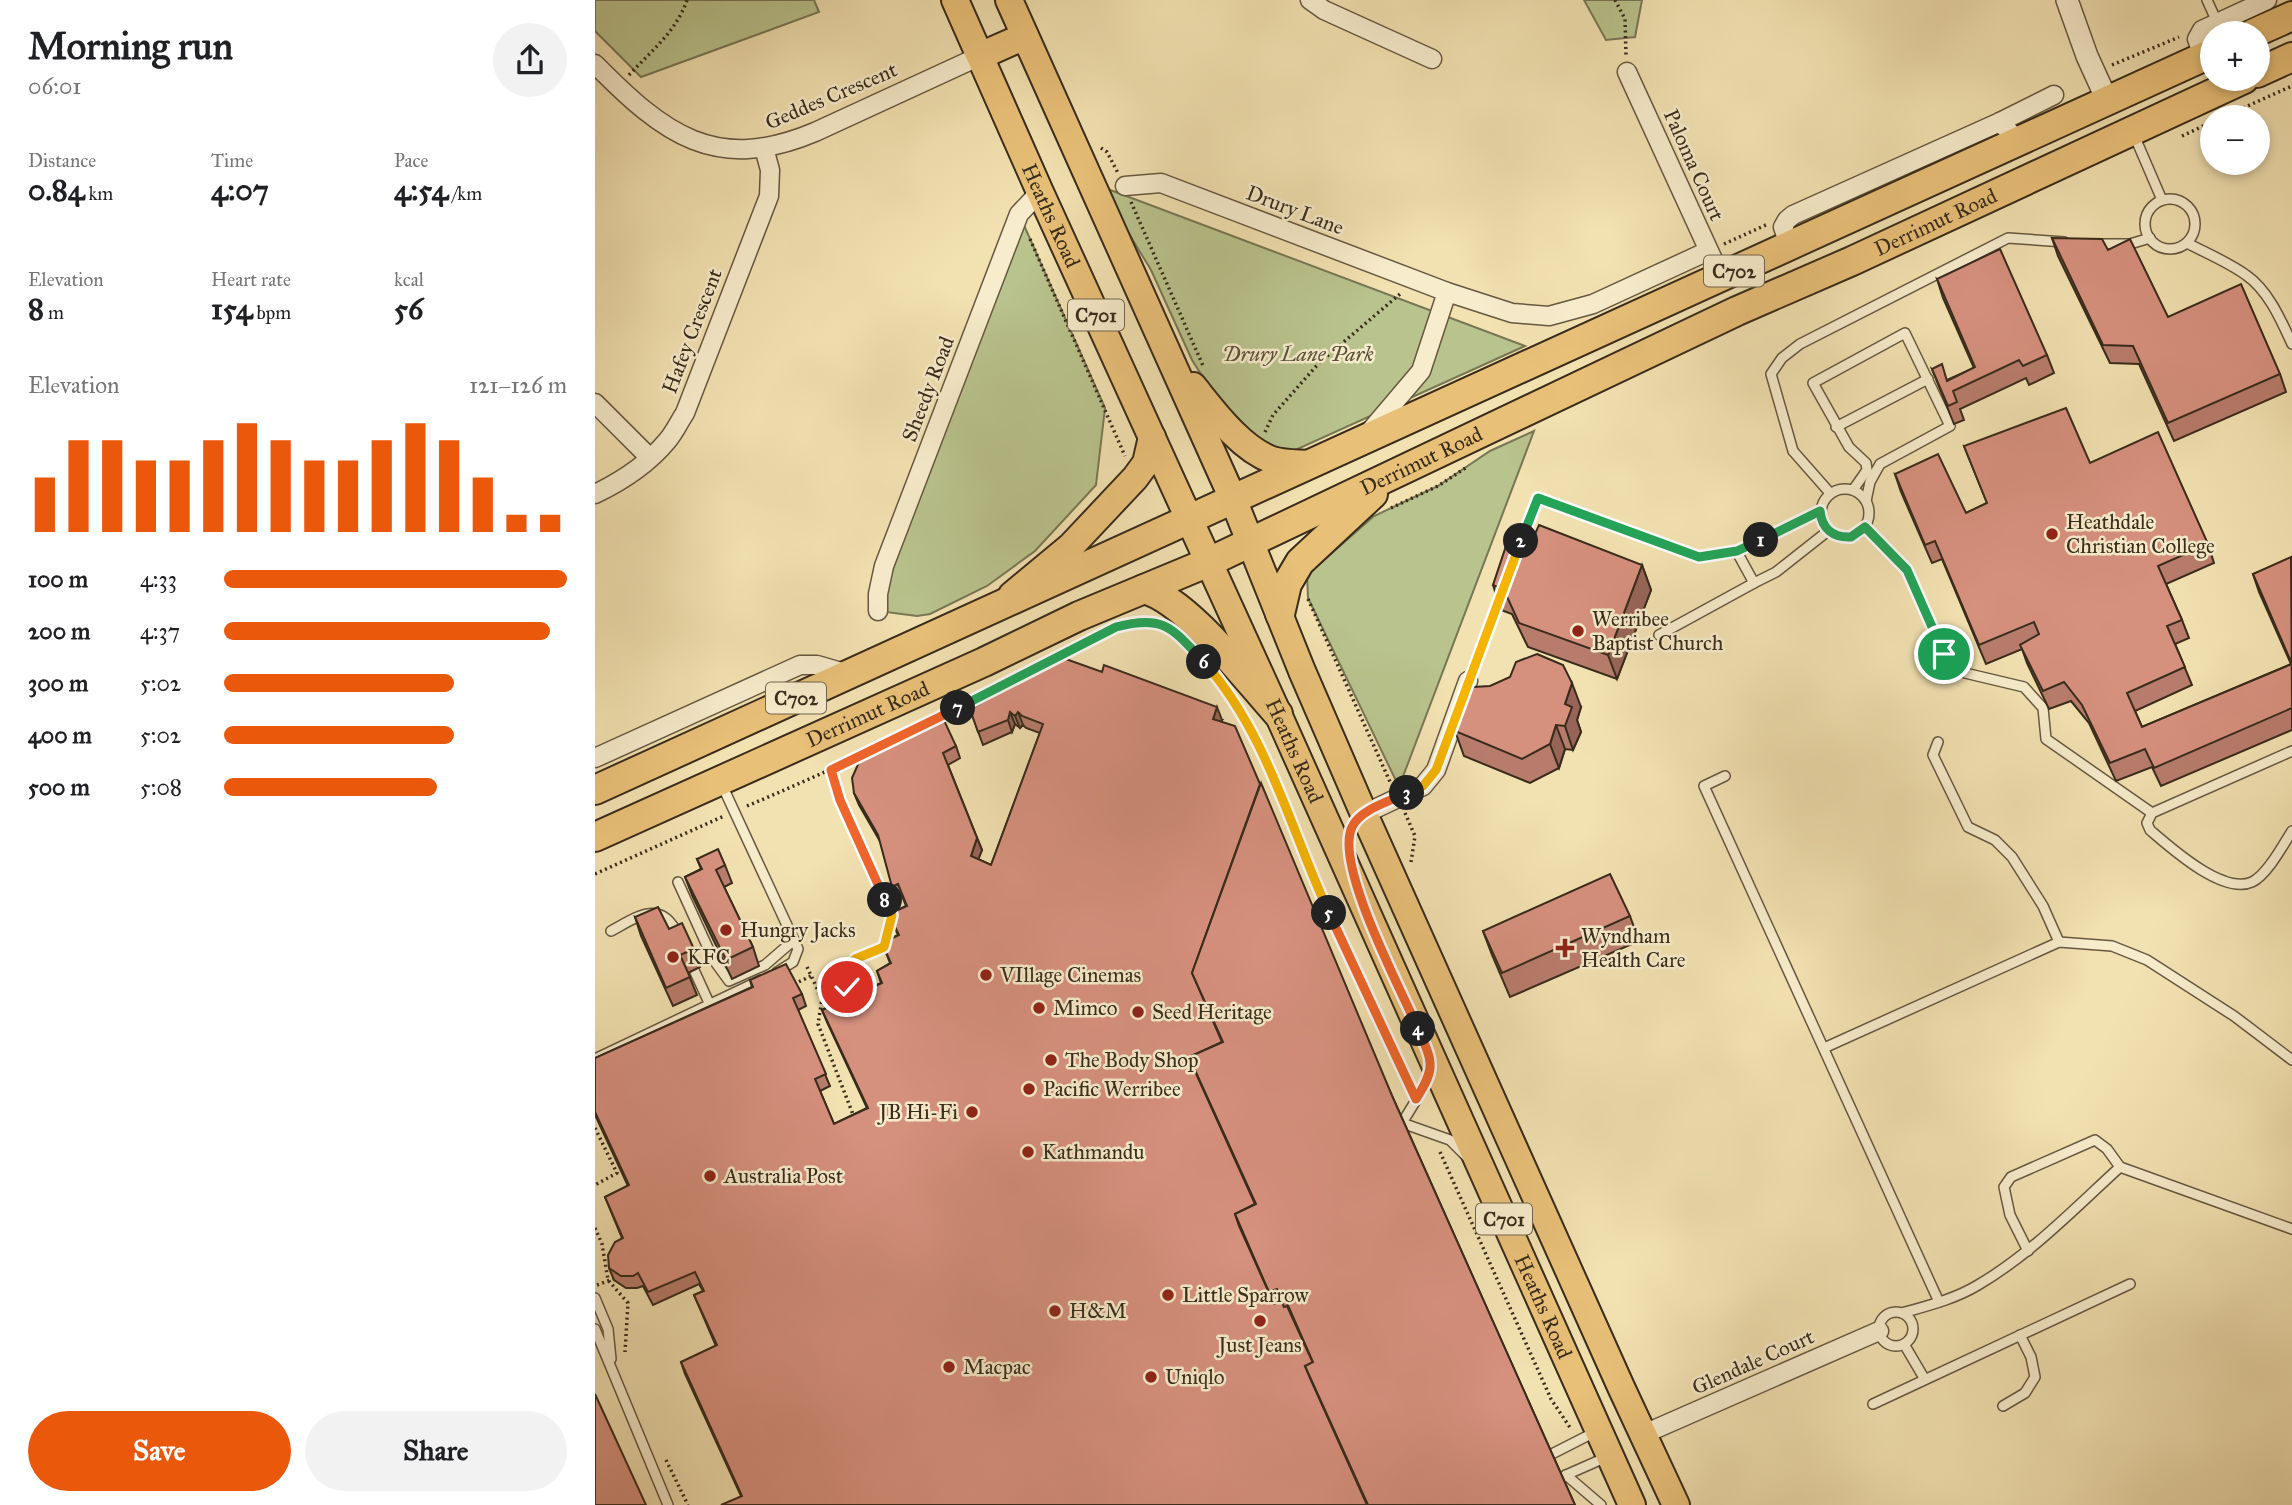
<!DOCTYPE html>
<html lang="en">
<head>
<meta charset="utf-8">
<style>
	body { margin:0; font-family:"IM FELL Great Primer",serif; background:#f2f2f2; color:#202124; height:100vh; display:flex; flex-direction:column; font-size:26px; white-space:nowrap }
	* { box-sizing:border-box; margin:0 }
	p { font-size:23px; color:#757577 }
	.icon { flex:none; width:38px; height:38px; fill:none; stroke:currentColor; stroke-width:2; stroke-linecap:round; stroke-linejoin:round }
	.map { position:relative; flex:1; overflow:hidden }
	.side { display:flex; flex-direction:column; background:#fff; width:595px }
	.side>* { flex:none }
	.controls { position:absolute; left:1605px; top:21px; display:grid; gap:14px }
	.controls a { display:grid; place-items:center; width:70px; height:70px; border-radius:50%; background:#fff; box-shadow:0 4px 10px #0003; font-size:35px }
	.pin { position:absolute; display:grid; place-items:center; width:60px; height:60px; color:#fff; margin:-30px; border:4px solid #fff; border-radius:50%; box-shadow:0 2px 7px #0007 }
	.km { position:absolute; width:35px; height:35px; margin:-18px; border-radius:50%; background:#222; color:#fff; font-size:19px; line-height:35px; text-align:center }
	.round { display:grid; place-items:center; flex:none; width:74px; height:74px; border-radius:37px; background:#f2f2f2 }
	.headline { display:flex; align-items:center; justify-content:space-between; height:119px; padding:0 28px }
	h1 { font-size:38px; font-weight:700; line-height:52px }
	.stats { display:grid; grid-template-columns:repeat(3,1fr); gap:10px; height:119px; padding:7px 28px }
	.stats div { display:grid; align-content:center }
	.stats b { font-size:30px; font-weight:700 }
	.stats small { font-size:19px; font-weight:400 }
	.stats p { font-size:19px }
	.chart { height:196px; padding:14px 28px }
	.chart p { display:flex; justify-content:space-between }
	.chart svg { width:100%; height:126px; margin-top:7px; stroke:#ea580c; stroke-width:6 }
	.button { display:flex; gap:14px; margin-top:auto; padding:14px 28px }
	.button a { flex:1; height:80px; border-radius:42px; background:#ea580c; color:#fff; font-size:28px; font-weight:700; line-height:80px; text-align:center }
	.button a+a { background:#f2f2f2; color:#202124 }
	ul { padding:0 28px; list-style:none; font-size:23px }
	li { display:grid; grid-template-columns:112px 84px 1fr; align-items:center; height:52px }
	li i { height:18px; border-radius:9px; background:#ea580c }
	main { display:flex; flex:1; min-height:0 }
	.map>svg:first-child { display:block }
</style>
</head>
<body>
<main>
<section class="side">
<div class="headline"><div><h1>Morning run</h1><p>06:01</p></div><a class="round"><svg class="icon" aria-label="share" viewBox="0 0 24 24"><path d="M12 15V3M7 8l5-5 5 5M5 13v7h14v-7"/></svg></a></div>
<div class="stats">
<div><p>Distance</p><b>0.84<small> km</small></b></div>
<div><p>Time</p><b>4:07</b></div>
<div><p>Pace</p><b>4:54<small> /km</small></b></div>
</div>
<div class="stats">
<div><p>Elevation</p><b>8<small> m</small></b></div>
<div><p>Heart rate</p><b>154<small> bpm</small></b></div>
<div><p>kcal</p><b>56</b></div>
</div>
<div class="chart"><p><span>Elevation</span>121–126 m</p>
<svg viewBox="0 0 160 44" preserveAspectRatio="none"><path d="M5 44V25M15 44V12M25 44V12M35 44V19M45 44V19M55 44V12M65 44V6M75 44V12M85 44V19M95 44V19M105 44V12M115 44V6M125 44V12M135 44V25M145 44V38M155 44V38"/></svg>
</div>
<ul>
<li><b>100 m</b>4:33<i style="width:100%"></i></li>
<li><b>200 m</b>4:37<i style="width:95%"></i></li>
<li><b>300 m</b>5:02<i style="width:67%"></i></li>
<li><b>400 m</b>5:02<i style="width:67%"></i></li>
<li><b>500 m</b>5:08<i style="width:62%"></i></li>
</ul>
<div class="button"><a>Save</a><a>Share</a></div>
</section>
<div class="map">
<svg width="1697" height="1505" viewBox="0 0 1697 1505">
	<rect width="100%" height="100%" fill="#f2e1b1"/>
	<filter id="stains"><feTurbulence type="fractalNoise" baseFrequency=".00286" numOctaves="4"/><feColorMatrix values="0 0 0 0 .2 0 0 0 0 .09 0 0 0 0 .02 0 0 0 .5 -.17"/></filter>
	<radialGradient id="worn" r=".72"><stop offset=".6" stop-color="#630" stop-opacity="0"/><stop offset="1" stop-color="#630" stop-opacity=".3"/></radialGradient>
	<g fill="#b9c38d" stroke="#787754" stroke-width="2">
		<polygon points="0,0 219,0 224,12 46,77 0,31"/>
		<polygon points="989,0 1047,0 1040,37 1011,40"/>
		<polygon points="510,188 930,346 696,452 672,447 618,393 597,360 556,270 522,214"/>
		<polygon points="424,214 510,408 501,485 440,551 392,586 335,614 322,616 283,611"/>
		<polygon points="939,431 804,787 713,598 712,575 779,516 843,486 895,451"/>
	</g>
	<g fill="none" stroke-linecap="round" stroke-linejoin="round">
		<g stroke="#665840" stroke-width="12">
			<g id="service">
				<polyline points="1612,0 1622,22"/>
				<polyline points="1539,135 1567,200"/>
				<circle cx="1575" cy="224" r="25"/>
				<path d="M1592 243C1611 253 1633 262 1651 275 1673 290 1686 320 1697 344"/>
				<polyline points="1500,244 1535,244 1555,238"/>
				<polyline points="1241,427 1333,379"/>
				<circle cx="1250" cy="513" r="24"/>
				<polyline points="1258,490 1272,470 1271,463 1254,447 1218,383 1310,333 1355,426 1285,464 1275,482 1271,501"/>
				<polyline points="1235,493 1198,451 1176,374 1187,358 1205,344 1413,238 1469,242"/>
				<polyline points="1270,527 1312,570 1349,654 1370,673 1429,687 1448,708 1451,739 1557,813"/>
				<polyline points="924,548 943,498 1104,557 1142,552 1225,511"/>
				<polyline points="1142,552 1159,583 1181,572 1233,531"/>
				<polyline points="1064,635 1159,583"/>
				<polyline points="873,681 907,591"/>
				<polyline points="1343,742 1338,755 1373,827 1400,840 1417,857 1448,906 1464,942"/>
				<path d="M1697 751 1557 813 1552 823 1555 830C1576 848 1628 895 1657 882 1672 875 1688 845 1697 831"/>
				<polyline points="1130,776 1109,786 1344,1302"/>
				<polyline points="127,785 203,949 198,962 182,972"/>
				<polyline points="83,882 118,959 134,981 170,965 199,940"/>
				<path d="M16 931C42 917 66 898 83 935"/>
				<polyline points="99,970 115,1005"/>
				<polyline points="1229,1048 1464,942 1517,946 1552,960 1639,1016 1697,1060"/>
				<polyline points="0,1059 166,980"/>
				<polyline points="835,1070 834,1079 807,1123 855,1140 871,1156"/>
				<polyline points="1433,1251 1415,1215 1409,1187 1416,1177 1500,1140 1512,1149 1525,1167"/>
				<polyline points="0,1298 13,1329 16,1359"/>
				<circle cx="1301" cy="1329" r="17"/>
				<path d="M1307 1313C1332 1306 1360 1299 1383 1285 1436 1254 1479 1209 1525 1167L1697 1229"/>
				<polyline points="0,1329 73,1505"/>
				<polyline points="1309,1344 1329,1378"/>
				<polyline points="1278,1404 1535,1284"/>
				<polyline points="1408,1406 1430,1393 1440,1377 1436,1357 1425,1335"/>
				<polyline points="949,1458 1002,1431"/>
				<polyline points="971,1475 1006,1505"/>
				<polyline points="958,1484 971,1475 1014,1456"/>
			</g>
		</g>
		<g stroke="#665840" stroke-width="21">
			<g id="minor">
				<polyline points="715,0 729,10 837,59"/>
				<polyline points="1608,57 1602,39 1607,30 1672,0"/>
				<path d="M0 64C69 134 120 174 220 132L385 56"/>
				<polyline points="1032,72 1126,277"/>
				<polyline points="1405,122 1459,95"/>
				<polyline points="530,186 566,183 852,292 917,313 954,316 998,304 1113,251"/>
				<polyline points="1194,245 1188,227 1192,220 1198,215 1405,122 1423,141"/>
				<polyline points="0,403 55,458"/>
				<polyline points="776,430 826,371 852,292"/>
				<path d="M0 494C27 481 53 464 72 441 79 433 84 422 90 413L174 196 175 170 169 148"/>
				<polyline points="283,611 283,594 289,566 424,214 445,192"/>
				<polyline points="0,758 205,665 222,665 253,674"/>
				<polyline points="769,814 828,786 841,770 873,681"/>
				<polyline points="1049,1434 1284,1331"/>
			</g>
		</g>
		<g stroke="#665840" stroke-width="24">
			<polyline id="tertiary" points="1472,0 1492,56 1512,100"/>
		</g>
		<g stroke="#382b1a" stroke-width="30">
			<g id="primary">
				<path id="s1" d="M360 0 445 192 683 714 1037 1505"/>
				<polyline points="414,0 638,499 707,671 769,814 1026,1387 1081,1505"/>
				<polyline points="385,56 430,36"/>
				<path d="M598 386C619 412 645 448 677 460 690 464 703 463 715 464"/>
				<polyline points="417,595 476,546 540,478 551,463 557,437"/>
			</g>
		</g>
		<g stroke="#382b1a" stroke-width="32">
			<g id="trunk">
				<polyline points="1659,33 1697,16"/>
				<polyline points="1662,73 1697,57"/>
				<path d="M549 589C593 601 652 680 683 714"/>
				<polyline points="685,614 692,584 705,562 778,494"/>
				<polyline points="0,790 1617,53"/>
				<path id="s2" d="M0 837 389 662 484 616 614 562 1142 311 1257 261 1649 79"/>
			</g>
		</g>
		<g stroke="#382b1a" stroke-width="3.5" stroke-dasharray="2 3.5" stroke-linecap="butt">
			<polyline points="1020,0 1030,19 1031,56"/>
			<polyline points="1517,65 1584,37"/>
			<path d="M34 75C56 51 81 32 92 0"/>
			<polyline points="1628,117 1697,86"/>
			<polyline points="1587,136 1617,122"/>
			<polyline points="506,148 512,152 523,173"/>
			<polyline points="536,202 609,368"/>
			<polyline points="435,239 530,456"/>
			<polyline points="1129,244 1173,224"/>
			<polyline points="670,432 678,415 724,363 805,294"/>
			<polyline points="796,508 843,486 872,467"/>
			<polyline points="713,599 796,784"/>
			<polyline points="527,625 545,620 560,622"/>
			<polyline points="639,700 667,749 720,884 815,1084"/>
			<path d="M152 806C276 754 395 693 513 631"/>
			<polyline points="810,813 820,836 816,862"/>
			<polyline points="0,874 129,816"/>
			<polyline points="212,967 227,999 223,1024 259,1117"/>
			<polyline points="199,984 216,976"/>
			<polyline points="227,999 252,987 260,959 289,947 297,915 245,800 236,770"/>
			<polyline points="0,1128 22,1173 0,1185"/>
			<polyline points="845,1152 956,1399 976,1429"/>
			<polyline points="0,1228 7,1244 13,1280 33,1303 30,1352"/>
			<polyline points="2,1285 21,1278"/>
			<polyline points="71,1460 93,1505"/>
		</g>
		<use href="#service" stroke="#f7eccc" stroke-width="9"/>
		<use href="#minor" stroke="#f7eccc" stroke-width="18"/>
		<use href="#tertiary" stroke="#f7eccc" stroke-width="21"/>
		<use href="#primary" stroke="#e9c078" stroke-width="26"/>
		<use href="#trunk" stroke="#e9c078" stroke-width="28"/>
	</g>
	<g fill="#b87c6c" stroke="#382b1a" stroke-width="2">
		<polygon points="1457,238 1513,250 1573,317 1685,374 1691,392 1579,441 1544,364 1515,363 1463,256"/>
		<polygon points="1342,279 1452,355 1459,373 1434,385 1431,378 1365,409 1369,420 1359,424 1337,369 1352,380 1379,368 1348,298"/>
		<polygon points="1369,446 1495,463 1613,544 1619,563 1571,584 1587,620 1594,638 1580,644 1597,685 1540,711 1547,727 1696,664 1664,592 1658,574 1697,559 1697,730 1566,786 1557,767 1521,781 1494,723 1476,701 1454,709 1432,663 1427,649 1391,664 1347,559 1337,563 1306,492 1300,474 1371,513 1392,503"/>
		<polygon points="936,543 1047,565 1056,590 1022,679 933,647 917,614 906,610 898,585"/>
		<polygon points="986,707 982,720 986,732 978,750 970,749 964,768 935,783 869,756 860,731"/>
		<polygon points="375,709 627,720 626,721 798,1098 980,1505 146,1496 90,1374 86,1362 121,1346 99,1295 108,1291 104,1284 58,1305 48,1286 42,1288 31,1288 19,1280 14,1268 27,1238 10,1197 33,1186 0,1115 0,1058 157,987 155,980 207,994 211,1006 203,1010 235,1086 225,1091 239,1124 272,1108 232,1022 227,1010 286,983 282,971 295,963 287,943 303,935 294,914 311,906 307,896 302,899 286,843 264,805 259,793 361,746 365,758 353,765 387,850 383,859 396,865 445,733 431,728 428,725 425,728 420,724 417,732 388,745"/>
		<polygon points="102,859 130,865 137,883 129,887 158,947 164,966 137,979 97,895 90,877 106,869"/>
		<polygon points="1035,916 1044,941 915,997 897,955 888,931"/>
		<polygon points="40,917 99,949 105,967 93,973 102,995 78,1006 46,936"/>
	</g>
	<g fill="#966558" stroke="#382b1a" stroke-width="2">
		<polygon points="1047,565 1056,590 1022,679 1013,655"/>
		<polygon points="977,683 986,707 982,720 986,732 978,750 970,726 970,704"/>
		<polygon points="622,707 627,720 623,731 618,719"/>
		<polygon points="415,712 420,724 417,732 413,720"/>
		<polygon points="423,712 428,725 425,728 420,716"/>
		<polygon points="961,725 970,749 964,768 955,744"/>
		<polygon points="382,838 387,850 380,868 376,856"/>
	</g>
	<g fill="#d6907e" stroke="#382b1a" stroke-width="2">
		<polygon points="1457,238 1507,239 1513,250 1535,239 1573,317 1646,284 1685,374 1573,423 1538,346 1508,345"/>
		<polygon points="1405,249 1452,355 1428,366 1424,360 1358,391 1362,402 1353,406 1337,369 1347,364 1352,381 1380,367 1342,279"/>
		<polygon points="1471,408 1495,463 1563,432 1613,544 1563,566 1587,620 1572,626 1590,667 1532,693 1547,727 1697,664 1658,574 1696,557 1697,708 1559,768 1550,749 1515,763 1487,705 1469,682 1448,691 1425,645 1444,634 1439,622 1384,645 1340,541 1330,545 1300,474 1343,454 1371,513 1392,503 1369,446"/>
		<polygon points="944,525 1047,565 1013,655 924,623 909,590 898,585 914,537 936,543"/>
		<polygon points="942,654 968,665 977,683 970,704 977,707 970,726 961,725 955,744 927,759 860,731 878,687 895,686 915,677 921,662"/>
		<polygon points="468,658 507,672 509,665 622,707 618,719 640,726 665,784 597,973 627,1042 594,1057 599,1069 660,1204 640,1214 644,1226 679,1304 686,1301 689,1307 692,1306 718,1363 710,1366 715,1378 772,1505 126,1505 147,1496 86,1362 122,1345 99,1295 109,1291 100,1272 53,1292 43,1273 38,1276 26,1276 14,1268 13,1255 20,1242 28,1238 10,1197 34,1185 0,1112 0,1058 158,987 155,980 191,964 207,994 198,998 231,1074 220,1079 239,1124 273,1108 227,1010 287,983 282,971 296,963 287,943 304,935 294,914 312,906 303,884 297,887 283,835 259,793 257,778 265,760 278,751 348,718 361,746 348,753 382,838 376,856 396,865 448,724 427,716 423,712 420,716 415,712 413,720 383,732 375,709"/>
		<polygon points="666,783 798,1098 980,1505 773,1505 710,1366 718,1362 688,1294 685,1295 682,1289 674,1292 640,1214 661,1204 594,1057 628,1042 597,973"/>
		<polygon points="123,849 130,865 121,870 158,947 131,960 90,877 107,869 102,859"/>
		<polygon points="1015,874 1035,916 907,973 888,931"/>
		<polygon points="63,907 74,929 87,923 99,949 85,955 95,977 71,988 40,917"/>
		<polygon points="0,1394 51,1505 0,1505"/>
	</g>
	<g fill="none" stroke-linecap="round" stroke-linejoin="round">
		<g stroke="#fff" stroke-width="14">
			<path id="split-1" d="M1166 540 1225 511C1227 529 1238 538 1256 537L1270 527 1312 570 1349 654"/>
		</g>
		<g stroke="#fff" stroke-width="14">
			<polyline id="split-2" points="926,541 943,498 1104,557 1142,551 1166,540"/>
		</g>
		<g stroke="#fff" stroke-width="14">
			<polyline id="split-3" points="812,793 828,786 841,770 926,541"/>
		</g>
		<g stroke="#fff" stroke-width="14">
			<path id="split-4" d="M812 793C796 801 765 809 757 827 739 865 806 989 823 1029"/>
		</g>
		<g stroke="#fff" stroke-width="14">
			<path id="split-5" d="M734 913 821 1099C841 1068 838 1062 823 1029"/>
		</g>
		<g stroke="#fff" stroke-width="14">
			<path id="split-6" d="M609 662C672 733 695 828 734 913"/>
		</g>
		<g stroke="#fff" stroke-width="14">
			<path id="split-7" d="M363 708 521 627C569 614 577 628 609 662"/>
		</g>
		<g stroke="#fff" stroke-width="14">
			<polyline id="split-8" points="290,900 245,800 236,770 363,708"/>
		</g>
		<g stroke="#fff" stroke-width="14">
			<polyline id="split-9" points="252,987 260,959 289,947 297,915 290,900"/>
		</g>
		<use href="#split-1" stroke="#22a559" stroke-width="9"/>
		<use href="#split-2" stroke="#22a559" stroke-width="9"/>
		<use href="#split-3" stroke="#f5b400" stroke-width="9"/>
		<use href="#split-4" stroke="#f0652b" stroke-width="9"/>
		<use href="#split-5" stroke="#f0652b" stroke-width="9"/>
		<use href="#split-6" stroke="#f5b400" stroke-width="9"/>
		<use href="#split-7" stroke="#22a559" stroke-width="9"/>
		<use href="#split-8" stroke="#f0652b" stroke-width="9"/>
		<use href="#split-9" stroke="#f5b400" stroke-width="9"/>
	</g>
	<g fill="#8f2418" stroke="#f7eccc" stroke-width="2.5">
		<circle cx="1457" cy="534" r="7"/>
		<circle cx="983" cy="631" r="7"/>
		<circle cx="131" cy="930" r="7"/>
		<path d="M966.5 937.5h7v7h7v7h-7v7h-7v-7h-7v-7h7z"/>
		<circle cx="78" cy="957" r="7"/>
		<circle cx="391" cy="975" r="7"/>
		<circle cx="444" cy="1008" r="7"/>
		<circle cx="543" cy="1012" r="7"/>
		<circle cx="456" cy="1060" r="7"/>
		<circle cx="434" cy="1089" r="7"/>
		<circle cx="377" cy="1112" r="7"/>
		<circle cx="433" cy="1152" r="7"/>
		<circle cx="115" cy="1176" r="7"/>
		<circle cx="573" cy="1295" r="7"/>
		<circle cx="460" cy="1311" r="7"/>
		<circle cx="665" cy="1321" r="7"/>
		<circle cx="354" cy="1367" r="7"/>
		<circle cx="556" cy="1377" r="7"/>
	</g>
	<g text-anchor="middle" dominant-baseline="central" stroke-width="5" stroke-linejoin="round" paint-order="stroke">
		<g fill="#f7eccc" stroke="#71654f" stroke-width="2">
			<rect x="1109" y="255.5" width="60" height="31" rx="5"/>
			<rect x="473" y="299.5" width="56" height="31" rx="5"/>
			<rect x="171" y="682.5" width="60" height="31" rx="5"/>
			<rect x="881" y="1203.5" width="56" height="31" rx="5"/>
		</g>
		<g font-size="19" font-weight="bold" fill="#382b1a">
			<text x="1139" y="271">C702</text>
			<text x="501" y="315">C701</text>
			<text x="201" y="698">C702</text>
			<text x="909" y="1219">C701</text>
		</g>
		<g font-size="21" fill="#382b1a" stroke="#f7eccc">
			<text transform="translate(236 96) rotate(-23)">Geddes Crescent</text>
			<text transform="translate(1099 165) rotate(66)">Paloma Court</text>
			<text transform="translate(700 210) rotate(21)">Drury Lane</text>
			<text stroke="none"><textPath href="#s1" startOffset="236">Heaths Road</textPath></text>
			<text stroke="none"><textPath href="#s2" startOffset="1475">Derrimut Road</textPath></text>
			<text transform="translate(97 331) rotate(-69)">Hafey Crescent</text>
			<text transform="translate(333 389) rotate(-69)">Sheedy Road</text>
			<text stroke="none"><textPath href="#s2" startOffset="908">Derrimut Road</textPath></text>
			<text stroke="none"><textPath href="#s2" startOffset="299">Derrimut Road</textPath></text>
			<text stroke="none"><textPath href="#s1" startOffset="824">Heaths Road</textPath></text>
			<text stroke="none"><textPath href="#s1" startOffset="1433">Heaths Road</textPath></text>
			<text transform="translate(1158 1362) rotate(-24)">Glendale Court</text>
		</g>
		<g font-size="21" font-style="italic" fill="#585137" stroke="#f7eccc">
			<text x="703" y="354">Drury Lane Park</text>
		</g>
		<g font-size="21" fill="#382b1a" stroke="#f7eccc" text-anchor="start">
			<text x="1471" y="522">Heathdale<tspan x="1471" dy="24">Christian College</tspan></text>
			<text x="997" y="619">Werribee<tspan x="997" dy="24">Baptist Church</tspan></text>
			<text x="145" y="930">Hungry Jacks</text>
			<text x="986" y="936">Wyndham<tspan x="986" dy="24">Health Care</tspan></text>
			<text x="92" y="957">KFC</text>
			<text x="405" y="975">VIllage Cinemas</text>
			<text x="458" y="1008">Mimco</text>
			<text x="557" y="1012">Seed Heritage</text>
			<text x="470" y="1060">The Body Shop</text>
			<text x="448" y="1089">Pacific Werribee</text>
			<text x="363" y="1112" text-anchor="end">JB Hi-Fi</text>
			<text x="447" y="1152">Kathmandu</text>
			<text x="129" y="1176">Australia Post</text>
			<text x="587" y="1295">Little Sparrow</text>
			<text x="474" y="1311">H&amp;M</text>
			<text x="665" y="1345" text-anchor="middle">Just Jeans</text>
			<text x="368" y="1367">Macpac</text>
			<text x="570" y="1377">Uniqlo</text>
		</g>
	</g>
	<rect width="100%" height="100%" filter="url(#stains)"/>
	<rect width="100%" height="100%" fill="url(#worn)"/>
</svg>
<div class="controls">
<a>+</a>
<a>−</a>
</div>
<div class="pin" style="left:1349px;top:654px;background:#1e9e55"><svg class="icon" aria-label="arrive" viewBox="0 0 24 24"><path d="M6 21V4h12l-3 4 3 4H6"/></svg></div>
<div class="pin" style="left:252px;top:987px;background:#d93025"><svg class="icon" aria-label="check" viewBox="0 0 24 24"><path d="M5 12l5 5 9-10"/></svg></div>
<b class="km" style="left:1166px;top:540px">1</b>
<b class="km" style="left:926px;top:541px">2</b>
<b class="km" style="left:812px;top:793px">3</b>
<b class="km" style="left:823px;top:1029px">4</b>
<b class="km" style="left:734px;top:913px">5</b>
<b class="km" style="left:609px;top:662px">6</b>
<b class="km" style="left:363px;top:708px">7</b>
<b class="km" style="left:290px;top:900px">8</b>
</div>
</main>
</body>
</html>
